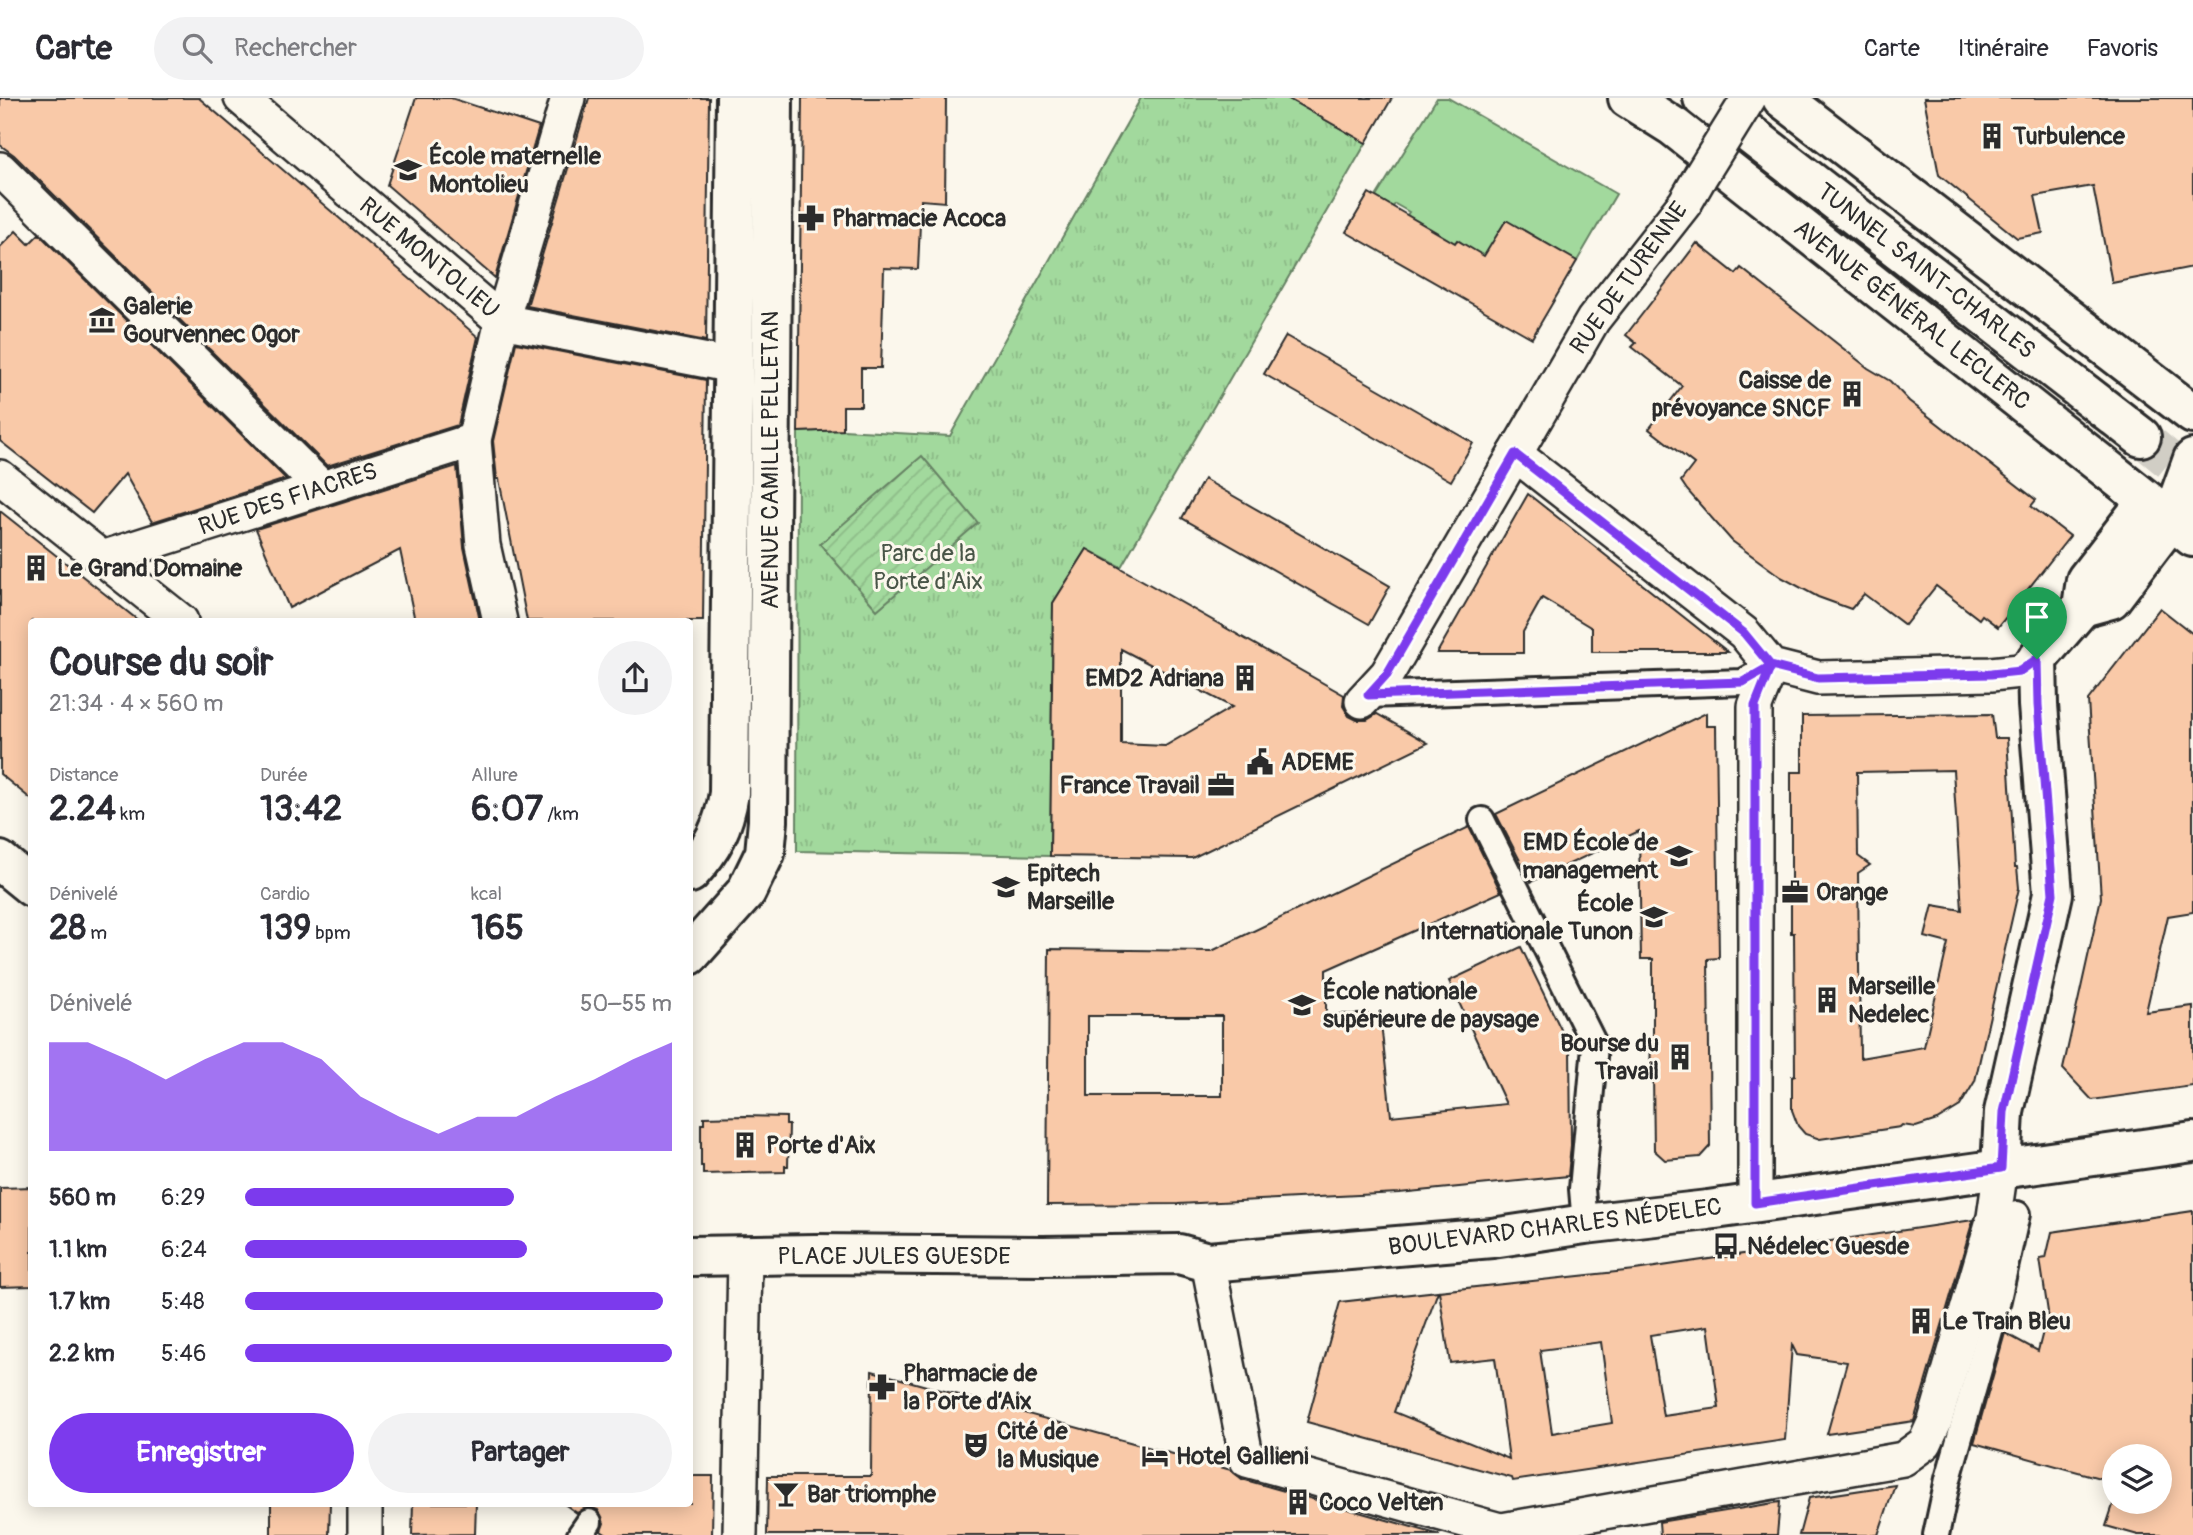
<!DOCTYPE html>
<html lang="fr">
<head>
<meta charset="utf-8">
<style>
	body { margin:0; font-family:Pangolin,sans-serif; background:#f2f2f3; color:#2b2b33; height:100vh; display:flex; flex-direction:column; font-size:26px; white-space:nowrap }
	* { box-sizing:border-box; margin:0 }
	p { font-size:23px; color:#7c7c81 }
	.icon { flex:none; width:38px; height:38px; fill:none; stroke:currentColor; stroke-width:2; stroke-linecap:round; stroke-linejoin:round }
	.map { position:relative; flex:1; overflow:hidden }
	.details { position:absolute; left:28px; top:520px; width:665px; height:889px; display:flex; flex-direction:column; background:#fff; border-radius:7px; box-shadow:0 4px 18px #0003 }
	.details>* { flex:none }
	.controls { position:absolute; left:2102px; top:1346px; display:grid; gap:14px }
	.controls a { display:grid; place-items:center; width:70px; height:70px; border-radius:50%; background:#fff; box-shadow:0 4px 18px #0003; font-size:35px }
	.pin { position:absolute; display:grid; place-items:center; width:60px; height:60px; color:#fff; margin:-72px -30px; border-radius:50% 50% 50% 0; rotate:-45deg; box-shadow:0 0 7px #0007 }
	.pin .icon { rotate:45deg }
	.round { display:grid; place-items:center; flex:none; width:74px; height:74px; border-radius:37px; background:#f2f2f3 }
	.head { display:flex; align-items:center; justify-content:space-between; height:119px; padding:0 21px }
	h1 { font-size:38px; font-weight:800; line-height:52px }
	.stats { display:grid; grid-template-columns:repeat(3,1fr); gap:10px; height:119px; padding:7px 21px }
	.stats div { display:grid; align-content:center }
	.stats b { font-size:35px; font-weight:800 }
	.stats small { font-size:19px; font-weight:400 }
	.stats p { font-size:19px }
	.chart { height:196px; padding:14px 21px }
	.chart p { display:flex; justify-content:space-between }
	.chart svg { width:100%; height:126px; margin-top:7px; fill:#7c3aed; opacity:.7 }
	.primary-button { display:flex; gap:14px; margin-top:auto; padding:14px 21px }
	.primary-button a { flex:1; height:80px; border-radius:42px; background:#7c3aed; color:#fff; font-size:28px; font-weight:800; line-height:80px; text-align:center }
	.primary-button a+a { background:#f2f2f3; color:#2b2b33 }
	ul { padding:0 21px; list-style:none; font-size:23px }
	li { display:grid; grid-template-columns:112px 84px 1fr; align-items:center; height:52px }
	li i { height:18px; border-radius:9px; background:#7c3aed }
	header { display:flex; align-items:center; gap:42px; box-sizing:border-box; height:98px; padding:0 35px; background:#fff; border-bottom:2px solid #e1e1e2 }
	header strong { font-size:33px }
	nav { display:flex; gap:38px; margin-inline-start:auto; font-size:24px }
	.search { width:490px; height:63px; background:#f2f2f3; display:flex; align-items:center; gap:18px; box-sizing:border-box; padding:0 24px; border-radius:38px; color:#7c7c81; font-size:26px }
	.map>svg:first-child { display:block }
</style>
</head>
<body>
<header>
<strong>Carte</strong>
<div class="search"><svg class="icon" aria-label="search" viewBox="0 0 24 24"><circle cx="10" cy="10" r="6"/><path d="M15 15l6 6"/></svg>Rechercher</div>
<nav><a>Carte</a><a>Itinéraire</a><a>Favoris</a></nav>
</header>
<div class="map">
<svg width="2193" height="1437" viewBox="0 0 2193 1437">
	<defs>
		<pattern id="park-tufts" width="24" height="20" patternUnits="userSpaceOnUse" patternTransform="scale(1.75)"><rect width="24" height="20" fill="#a2d99d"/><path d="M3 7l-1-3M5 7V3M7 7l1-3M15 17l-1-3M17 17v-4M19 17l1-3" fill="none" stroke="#8cba87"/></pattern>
		<pattern id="garden-furrows" width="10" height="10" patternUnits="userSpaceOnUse" patternTransform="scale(1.75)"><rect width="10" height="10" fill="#a2d99d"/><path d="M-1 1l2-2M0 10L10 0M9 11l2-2" fill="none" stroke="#8cba87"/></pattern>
	</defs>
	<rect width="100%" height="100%" fill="#fbf7ec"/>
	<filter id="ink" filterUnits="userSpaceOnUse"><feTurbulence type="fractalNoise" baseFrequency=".0143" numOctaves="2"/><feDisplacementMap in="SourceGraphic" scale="14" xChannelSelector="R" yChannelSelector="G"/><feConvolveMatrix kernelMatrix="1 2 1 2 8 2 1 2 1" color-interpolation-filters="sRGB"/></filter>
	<g filter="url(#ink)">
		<polygon fill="#a2d99d" stroke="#668264" stroke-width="2" points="1437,0 1448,0 1616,96 1577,163 1540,142 1483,160 1458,142 1455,145 1407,117 1409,114 1395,106 1393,109 1376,99"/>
		<polygon fill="url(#park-tufts)" stroke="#668264" stroke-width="2" points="1141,0 1287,0 1366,45 1121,469 1087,451 1053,505 1050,758 797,753 798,334 843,332 950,338"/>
		<polygon fill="url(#garden-furrows)" stroke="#668264" stroke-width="2" points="922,358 978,425 877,512 820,446"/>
		<g fill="#f9c9a8" stroke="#2b2b2b" stroke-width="2" fill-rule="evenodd">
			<polygon points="0,0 199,0 478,239 458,327 327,368 14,57 0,47"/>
			<polygon points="416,0 451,0 539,29 495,180 387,87"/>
			<polygon points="589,0 709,0 706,243 527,208"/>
			<polygon points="802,0 946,0 945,104 921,102 918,171 884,170 881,270 861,270 861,308 843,308 843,332 798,334"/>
			<polygon points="1287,0 1392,0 1366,45"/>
			<polygon points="1924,0 2193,0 2193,169 2112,185 2093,88 2035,98 2043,135 2017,140 1939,77"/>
			<polygon points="1369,95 1455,145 1457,142 1484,158 1506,122 1577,163 1532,240 1346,134"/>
			<polygon points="16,133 29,146 39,136 286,381 152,424 125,376 92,415 0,343 0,149"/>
			<polygon points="1697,145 1736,176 1741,170 1868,270 1890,283 1909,303 2036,402 2031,408 2070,438 1998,529 1982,517 1979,521 1936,488 1905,527 1864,496 1851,511 1818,499 1781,479 1732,443 1687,392 1681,383 1694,366 1649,331 1682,288 1632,249 1636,245 1626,237"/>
			<polygon points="1286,238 1473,345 1451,383 1264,276"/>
			<polygon points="516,245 706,282 703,523 527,523 499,381 497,381 493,343"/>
			<polygon points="457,368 464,449 480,523 415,523 400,452 289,510 256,431"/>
			<polygon points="1204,381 1390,488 1369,526 1182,420"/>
			<polygon points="1528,396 1728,554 1592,554 1592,530 1542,500 1523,534 1523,555 1437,555"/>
			<polygon points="0,413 139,523 32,523 32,702 0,676"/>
			<path d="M1087 451 1344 597 1343 608 1349 618 1357 622H1367L1377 616 1428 645 1192 760 1050 758 1053 505ZM1121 551 1232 609 1165 648 1121 646Z"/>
			<polygon points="2160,510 2193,536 2193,814 2168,818 2146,914 2193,908 2193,988 2092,1002 2063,971 2101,800 2088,602"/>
			<polygon points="1706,615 1706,628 1716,628 1719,860 1708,861 1710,1048 1700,1059 1665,1062 1654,1052 1653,977 1650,978 1651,941 1653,940 1653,861 1641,861 1639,733 1531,784 1496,716"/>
			<path d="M1992 616 1995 640H2007L2015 769H2017L2019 790 1975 983 1960 1008 1937 1022 1916 1029 1902 1027 1900 1029 1820 1041 1805 1036 1798 1028 1792 1012V978L1795 977 1794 835H1791V674H1802V618ZM1953 672 1962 812 1933 807 1925 839 1948 845 1924 949 1860 960 1858 775 1870 767 1858 758 1857 674Z"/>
			<path d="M1469 729 1501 794 1326 872V916H1380L1391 1018 1506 1006 1449 883 1521 849 1570 950 1571 1047 1568 1078 1399 1095 1178 1106 1047 1107 1049 851 1212 853ZM1088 918H1222V998H1088Z"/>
			<polygon points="746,1018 786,1019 786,1027 789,1027 788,1068 785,1068 785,1074 703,1076 703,1068 701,1068 701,1026 704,1026 704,1019"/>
			<polygon points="32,1089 32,1188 0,1189 0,1090"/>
			<polygon points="2193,1113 2193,1437 2138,1437 2106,1428 2114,1404 2160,1404 2160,1358 2114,1358 2114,1384 1974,1345 2005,1235 2038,1253 2048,1214 2040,1161 2046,1160 2052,1134"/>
			<path d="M1973 1122 1914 1323 1827 1336 1847 1264 1797 1257 1792 1247 1785 1342 1513 1383 1512 1380 1307 1324 1340 1204 1438 1193 1394 1314 1509 1361 1495 1260 1450 1265 1439 1193 1635 1172ZM1708 1228 1719 1310 1663 1318 1650 1237ZM1601 1244 1612 1325 1552 1335 1540 1252Z"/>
			<polygon points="872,1273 1231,1372 1242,1381 1440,1437 767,1437 768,1378 871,1378"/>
			<polygon points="690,1378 713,1378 712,1437 607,1437 601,1433 604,1425 598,1412 590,1409 577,1415 563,1405 690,1405"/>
			<polygon points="1895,1387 1878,1437 1799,1437 1809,1400"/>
			<polygon points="1780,1404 1777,1437 1660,1437 1659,1424"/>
			<polygon points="271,1405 330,1405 329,1437 271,1437"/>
			<polygon points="413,1405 476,1405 475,1436 412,1437"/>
		</g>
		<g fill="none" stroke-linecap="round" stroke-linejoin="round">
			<polyline stroke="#d1cec5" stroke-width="38" stroke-dasharray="38 19" stroke-linecap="butt" points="2141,339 2193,382"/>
			<g stroke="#2b2b2b" stroke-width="30">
				<g id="pedestrian">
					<polyline points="1368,597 1743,584 1771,568"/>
					<polyline points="1482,722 1595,948 1582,1091 1585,1126"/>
					<polyline points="580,1437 589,1424"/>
					<polyline points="1936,1437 1948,1381 1995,1215 2017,1116"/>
				</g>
			</g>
			<g stroke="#2b2b2b" stroke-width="38">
				<g id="minor">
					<polyline points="241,0 502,223 733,268"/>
					<polyline points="0,71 322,390"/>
					<polyline points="1515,356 1744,535 1771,568 1818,580 1991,576 2020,573 2037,561"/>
					<polyline points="0,379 181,523"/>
					<polyline points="102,460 474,342"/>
					<polyline points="500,523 483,447 474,342 502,223 568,0"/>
					<polyline points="1362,603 1387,576 1593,222 1685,105 1700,79"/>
					<polyline points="1755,1105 1755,608 1771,568"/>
					<polyline points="1208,1164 1247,1362 1518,1437"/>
					<polyline points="365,1405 365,1437"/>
					<polyline points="1502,1432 1903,1361 1925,1345 1935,1323 1994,1119 2001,1070"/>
					<polyline points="740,1437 745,1157"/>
				</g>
			</g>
			<g stroke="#2b2b2b" stroke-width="44">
				<g id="tertiary">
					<path d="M690 775C713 750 724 728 729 695L736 0"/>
					<polyline points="690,857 746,794 765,755 768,723 773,0"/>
				</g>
			</g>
			<g stroke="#2b2b2b" stroke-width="44">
				<g id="secondary">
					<polyline points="1628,0 1674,29 2193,439"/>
					<polyline points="1782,0 2193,316"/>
					<polyline points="1712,7 2141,339"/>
					<polyline points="2082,509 2111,501 2171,422 2193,361"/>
					<polyline points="0,763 32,789"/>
					<polyline points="2001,1070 2004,1014 2053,796 2038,607 2037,561 2082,509 2086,482 2147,403"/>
					<polyline points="690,1158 815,1156 1043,1158 1179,1156 1208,1164 1492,1140 1585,1126 1708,1112 2193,1044"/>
				</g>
			</g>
			<g stroke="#2b2b2b" stroke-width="44">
				<polyline id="motorway" points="1703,0 1712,7"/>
			</g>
			<use href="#pedestrian" stroke="#fbf7ec" stroke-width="24"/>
			<use href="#minor" stroke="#fbf7ec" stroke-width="33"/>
			<use href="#tertiary" stroke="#fbf7ec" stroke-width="38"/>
			<use href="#secondary" stroke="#fbf7ec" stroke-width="38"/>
			<use href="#motorway" stroke="#fbf7ec" stroke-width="38"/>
			<g stroke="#2b2b2b" stroke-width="38" stroke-linecap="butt">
				<polyline id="minor-bridge" points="1700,79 1749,0"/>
			</g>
			<use href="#minor-bridge" stroke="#fbf7ec" stroke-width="33"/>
		</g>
	</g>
	<g fill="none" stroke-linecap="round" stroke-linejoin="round" filter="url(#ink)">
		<g stroke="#fff" stroke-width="14">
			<polyline id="route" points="2037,561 2020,573 1991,576 1818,580 1771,568 1744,535 1515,356 1387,576 1368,597 1743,584 1771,568 1755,608 1755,1105 2001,1070 2004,1014 2053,796 2038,607 2037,561"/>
		</g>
		<use href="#route" stroke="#7c3aed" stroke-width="9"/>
	</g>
	<defs>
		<g id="building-bare" transform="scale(2.1)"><path d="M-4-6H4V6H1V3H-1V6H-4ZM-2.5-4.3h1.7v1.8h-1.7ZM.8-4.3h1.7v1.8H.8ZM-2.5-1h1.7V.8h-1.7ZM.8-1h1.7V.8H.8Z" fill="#2b2b2b" stroke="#fbf7ec" stroke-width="2.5" paint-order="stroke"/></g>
		<g id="school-bare" transform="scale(2.1)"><path d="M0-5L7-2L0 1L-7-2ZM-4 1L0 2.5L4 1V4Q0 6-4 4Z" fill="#2b2b2b" stroke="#fbf7ec" stroke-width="2.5" paint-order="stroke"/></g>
		<g id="pharmacy-bare" transform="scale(2.1)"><path d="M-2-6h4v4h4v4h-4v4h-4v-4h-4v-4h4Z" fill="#2b2b2b" stroke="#fbf7ec" stroke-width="2.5" paint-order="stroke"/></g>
		<g id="museum-bare" transform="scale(2.1)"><path d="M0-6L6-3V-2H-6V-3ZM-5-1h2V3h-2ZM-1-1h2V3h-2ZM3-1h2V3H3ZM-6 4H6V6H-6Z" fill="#2b2b2b" stroke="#fbf7ec" stroke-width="2.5" paint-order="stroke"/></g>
		<g id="civic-bare" transform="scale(2.1)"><path d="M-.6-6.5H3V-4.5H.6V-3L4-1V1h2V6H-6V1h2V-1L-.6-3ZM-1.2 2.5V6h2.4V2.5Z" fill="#2b2b2b" stroke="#fbf7ec" stroke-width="2.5" paint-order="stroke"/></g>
		<g id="office-bare" transform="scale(2.1)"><path d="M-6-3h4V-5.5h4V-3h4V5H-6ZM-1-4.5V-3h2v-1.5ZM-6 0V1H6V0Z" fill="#2b2b2b" stroke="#fbf7ec" stroke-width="2.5" paint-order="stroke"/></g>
		<g id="university-bare" transform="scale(2.1)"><path d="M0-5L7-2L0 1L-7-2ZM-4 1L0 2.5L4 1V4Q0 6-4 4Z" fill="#2b2b2b" stroke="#fbf7ec" stroke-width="2.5" paint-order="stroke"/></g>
		<g id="bus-bare" transform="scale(2.1)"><path d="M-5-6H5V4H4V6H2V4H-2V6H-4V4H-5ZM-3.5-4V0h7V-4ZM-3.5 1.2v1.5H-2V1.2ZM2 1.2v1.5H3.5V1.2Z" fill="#2b2b2b" stroke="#fbf7ec" stroke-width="2.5" paint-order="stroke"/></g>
		<g id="theatre-bare" transform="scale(2.1)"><path d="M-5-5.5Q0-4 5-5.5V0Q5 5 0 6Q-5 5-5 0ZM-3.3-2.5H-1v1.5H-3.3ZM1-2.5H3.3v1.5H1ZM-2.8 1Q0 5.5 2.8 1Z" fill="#2b2b2b" stroke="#fbf7ec" stroke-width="2.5" paint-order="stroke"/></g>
		<g id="hotel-bare" transform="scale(2.1)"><path d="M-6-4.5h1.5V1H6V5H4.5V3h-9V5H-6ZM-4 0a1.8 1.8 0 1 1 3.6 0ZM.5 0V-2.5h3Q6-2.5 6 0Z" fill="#2b2b2b" stroke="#fbf7ec" stroke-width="2.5" paint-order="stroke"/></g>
		<g id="bar-bare" transform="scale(2.1)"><path d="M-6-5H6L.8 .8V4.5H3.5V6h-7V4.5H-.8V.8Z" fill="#2b2b2b" stroke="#fbf7ec" stroke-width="2.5" paint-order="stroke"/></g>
	</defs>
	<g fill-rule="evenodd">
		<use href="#building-bare" x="1992" y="38"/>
		<use href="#school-bare" x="408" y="72"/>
		<use href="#pharmacy-bare" x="811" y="120"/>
		<use href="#museum-bare" x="102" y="222"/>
		<use href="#building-bare" x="1852" y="296"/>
		<use href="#building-bare" x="36" y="470"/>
		<use href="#building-bare" x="1245" y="580"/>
		<use href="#civic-bare" x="1260" y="664"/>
		<use href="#office-bare" x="1221" y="687"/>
		<use href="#university-bare" x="1679" y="758"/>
		<use href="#university-bare" x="1006" y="789"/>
		<use href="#office-bare" x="1795" y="794"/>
		<use href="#university-bare" x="1654" y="819"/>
		<use href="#building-bare" x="1827" y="902"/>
		<use href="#university-bare" x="1302" y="907"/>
		<use href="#building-bare" x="1680" y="959"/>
		<use href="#building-bare" x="745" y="1047"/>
		<use href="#bus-bare" x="1726" y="1148"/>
		<use href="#building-bare" x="1921" y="1223"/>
		<use href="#pharmacy-bare" x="882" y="1289"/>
		<use href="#theatre-bare" x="976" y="1347"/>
		<use href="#hotel-bare" x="1155" y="1358"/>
		<use href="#bar-bare" x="786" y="1396"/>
		<use href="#building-bare" x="1298" y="1404"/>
	</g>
	<g text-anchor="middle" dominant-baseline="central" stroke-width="6" stroke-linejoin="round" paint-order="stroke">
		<g font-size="24" font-weight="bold" fill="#2b2b2b" stroke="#fbf7ec" text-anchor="start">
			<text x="2013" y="38">Turbulence</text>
			<text x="429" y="58">École maternelle<tspan x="429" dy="28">Montolieu</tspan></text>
			<text x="832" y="120">Pharmacie Acoca</text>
			<text x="123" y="208">Galerie<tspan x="123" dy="28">Gourvennec Ogor</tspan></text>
			<text x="1831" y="282" text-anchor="end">Caisse de<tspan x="1831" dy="28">prévoyance SNCF</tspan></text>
			<text x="57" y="470">Le Grand Domaine</text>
			<text x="1224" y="580" text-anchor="end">EMD2 Adriana</text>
			<text x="1281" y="664">ADEME</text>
			<text x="1200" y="687" text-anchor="end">France Travail</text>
			<text x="1658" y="744" text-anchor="end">EMD École de<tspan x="1658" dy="28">management</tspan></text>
			<text x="1027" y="775">Epitech<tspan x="1027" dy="28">Marseille</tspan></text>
			<text x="1816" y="794">Orange</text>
			<text x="1633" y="805" text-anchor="end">École<tspan x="1633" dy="28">Internationale Tunon</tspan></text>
			<text x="1848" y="888">Marseille<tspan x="1848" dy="28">Nedelec</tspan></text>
			<text x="1323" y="893">École nationale<tspan x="1323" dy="28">supérieure de paysage</tspan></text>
			<text x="1659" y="945" text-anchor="end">Bourse du<tspan x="1659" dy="28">Travail</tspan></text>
			<text x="766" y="1047">Porte d'Aix</text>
			<text x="1747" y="1148">Nédelec Guesde</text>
			<text x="1942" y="1223">Le Train Bleu</text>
			<text x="903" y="1275">Pharmacie de<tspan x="903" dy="28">la Porte d’Aix</tspan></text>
			<text x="997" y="1333">Cité de<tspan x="997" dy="28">la Musique</tspan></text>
			<text x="1176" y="1358">Hotel Gallieni</text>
			<text x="807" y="1396">Bar triomphe</text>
			<text x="1319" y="1404">Coco Velten</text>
		</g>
		<g font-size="24" fill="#2b2b2b" stroke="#fbf7ec">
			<text transform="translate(429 160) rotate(40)">RUE MONTOLIEU</text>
			<text transform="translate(1926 173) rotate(38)">TUNNEL SAINT-CHARLES</text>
			<text transform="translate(1629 180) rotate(-54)">RUE DE TURENNE</text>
			<text transform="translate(1912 217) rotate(38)">AVENUE GÉNÉRAL LECLERC</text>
			<text transform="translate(770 362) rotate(-90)">AVENUE CAMILLE PELLETAN</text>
			<text transform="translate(288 401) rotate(-18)">RUE DES FIACRES</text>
			<text transform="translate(1555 1129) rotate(-7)">BOULEVARD CHARLES NÉDELEC</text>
			<text x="894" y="1158">PLACE JULES GUESDE</text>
		</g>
		<g font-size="24" fill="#495648" stroke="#fbf7ec">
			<text x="928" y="455">Parc de la<tspan x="928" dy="28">Porte d'Aix</tspan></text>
		</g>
	</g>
</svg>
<div class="controls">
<a><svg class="icon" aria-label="layers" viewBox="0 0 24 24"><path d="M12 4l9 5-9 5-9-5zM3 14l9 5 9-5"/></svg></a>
</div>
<div class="pin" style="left:2037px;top:561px;background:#1e9e55"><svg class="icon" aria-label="arrive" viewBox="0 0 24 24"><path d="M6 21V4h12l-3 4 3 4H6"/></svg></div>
<section class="details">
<div class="head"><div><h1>Course du soir</h1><p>21:34 · 4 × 560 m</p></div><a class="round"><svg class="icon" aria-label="share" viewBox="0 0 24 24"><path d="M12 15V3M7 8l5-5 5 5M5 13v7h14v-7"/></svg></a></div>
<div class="stats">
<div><p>Distance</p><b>2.24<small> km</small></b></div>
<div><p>Durée</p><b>13:42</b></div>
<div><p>Allure</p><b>6:07<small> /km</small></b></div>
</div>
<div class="stats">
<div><p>Dénivelé</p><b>28<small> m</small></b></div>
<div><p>Cardio</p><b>139<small> bpm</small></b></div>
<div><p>kcal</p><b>165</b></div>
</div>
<div class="chart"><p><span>Dénivelé</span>50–55 m</p>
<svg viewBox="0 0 160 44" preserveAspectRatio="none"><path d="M0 44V6L10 6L20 12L30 19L40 12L50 6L60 6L70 12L80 25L90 32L100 38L110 32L120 32L130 25L140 19L150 12L160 6V44z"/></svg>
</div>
<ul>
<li><b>560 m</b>6:29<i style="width:63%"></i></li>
<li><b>1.1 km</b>6:24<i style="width:66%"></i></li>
<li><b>1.7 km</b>5:48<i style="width:98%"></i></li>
<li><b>2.2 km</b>5:46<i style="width:100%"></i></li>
</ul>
<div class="primary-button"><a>Enregistrer</a><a>Partager</a></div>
</section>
</div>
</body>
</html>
